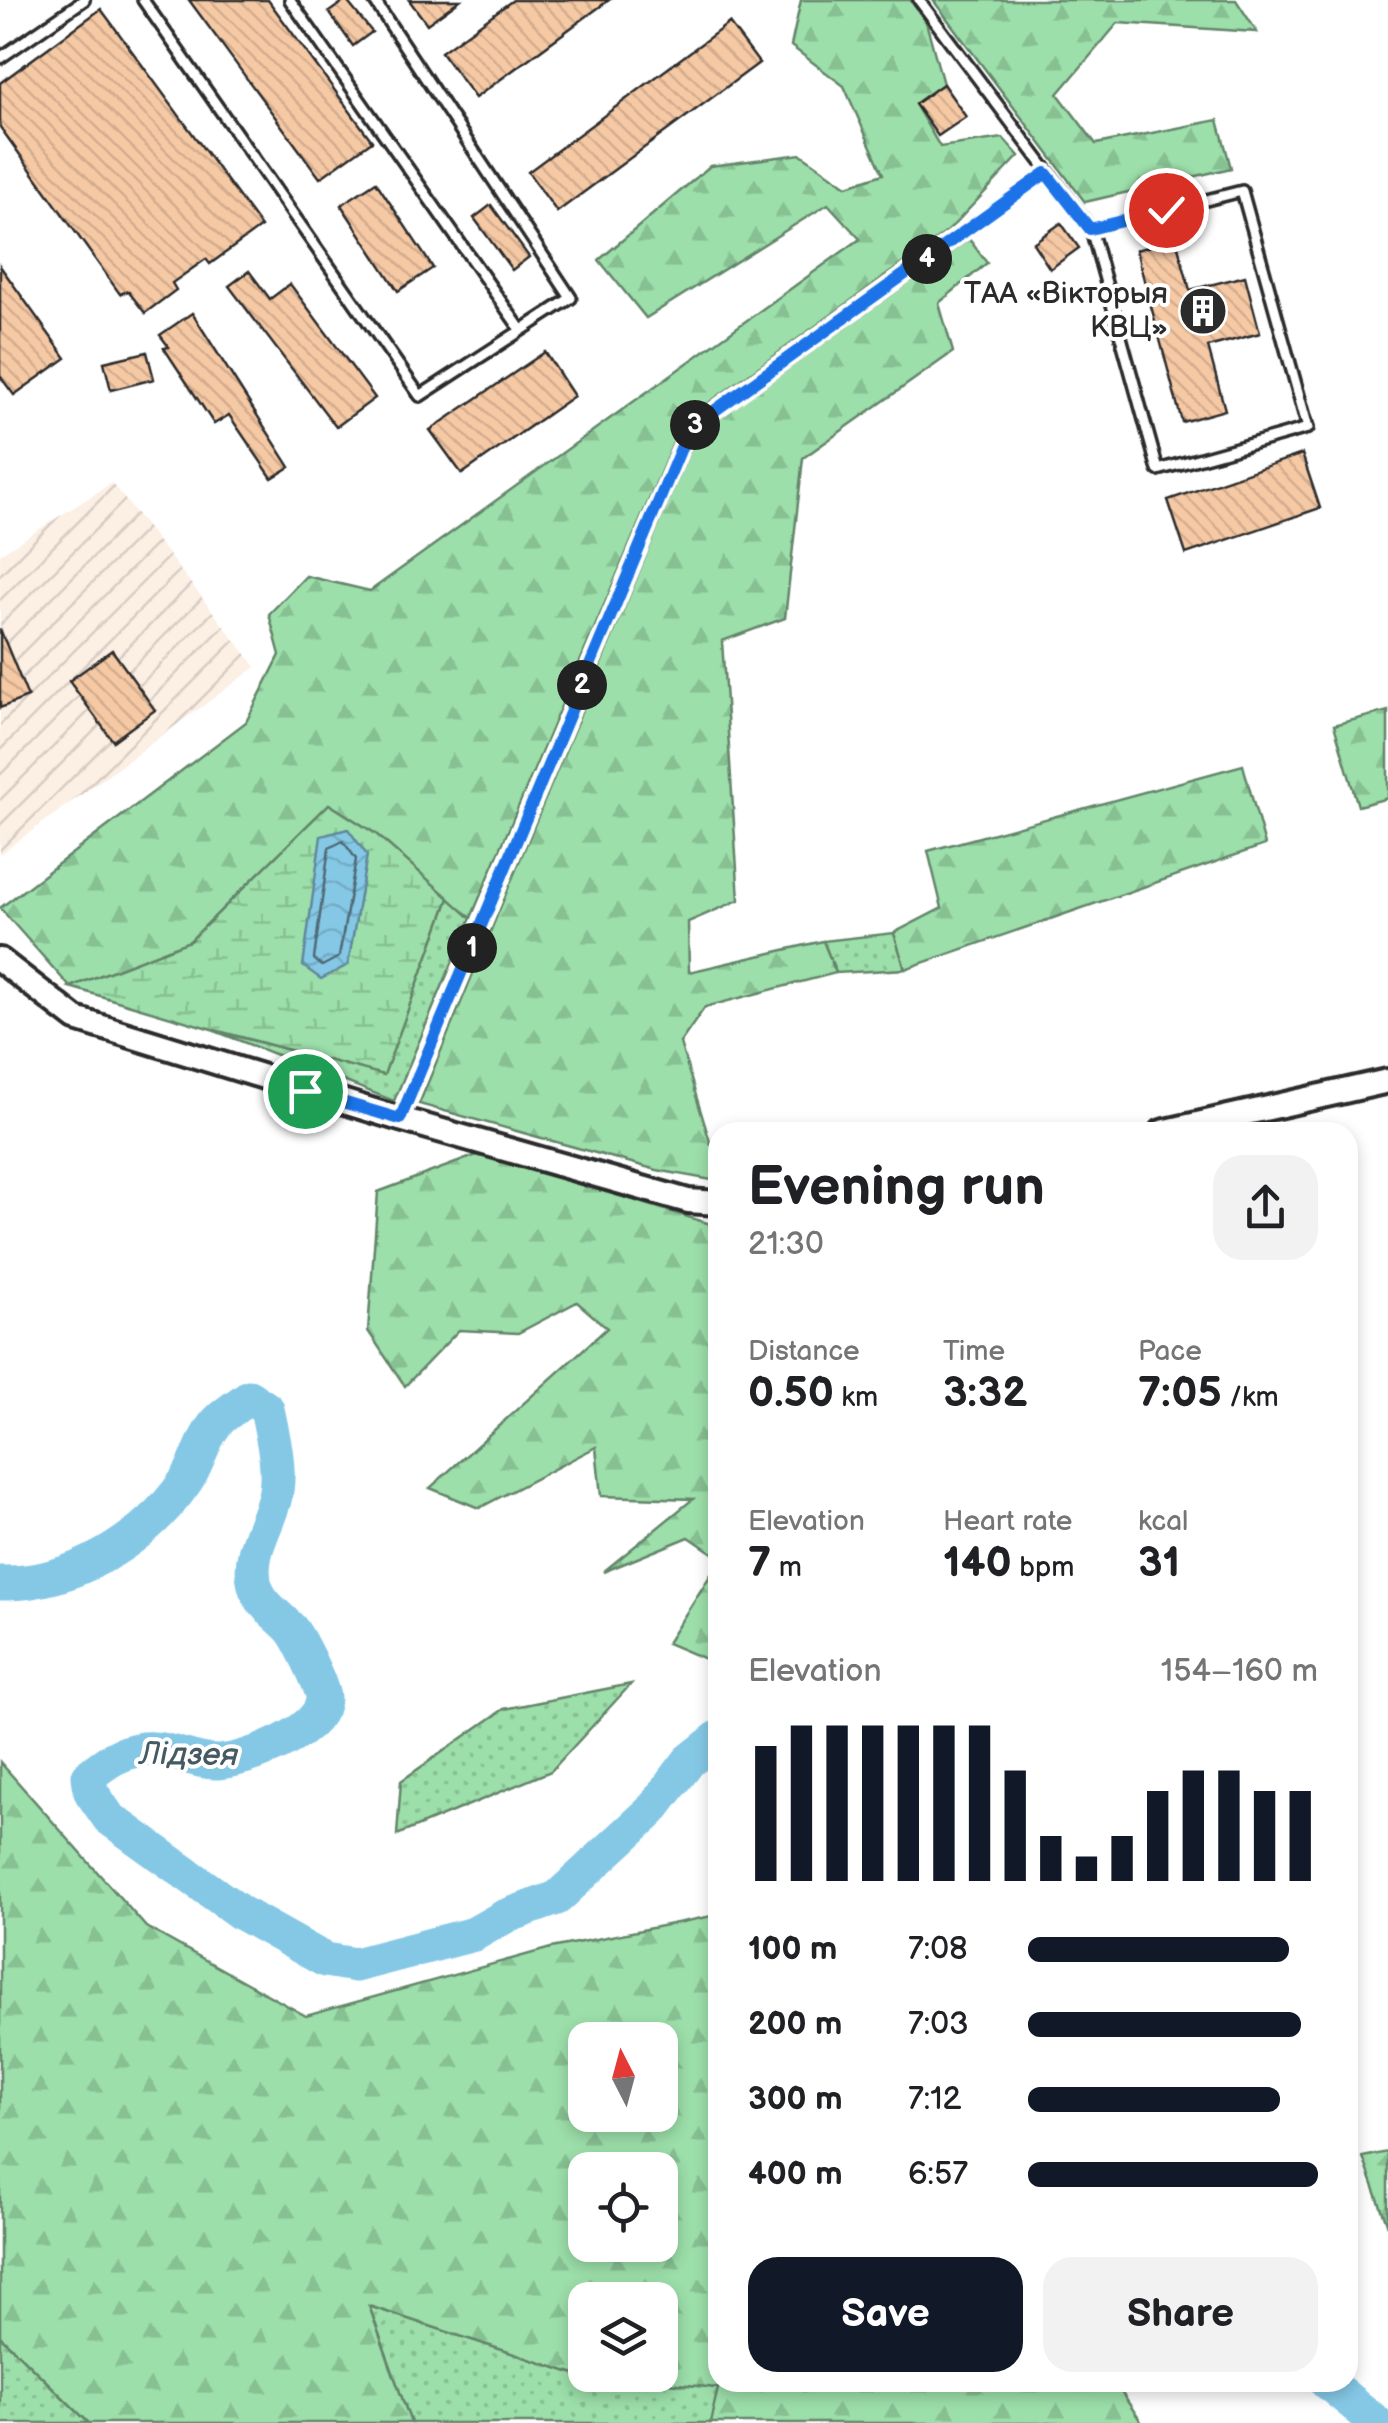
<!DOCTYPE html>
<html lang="en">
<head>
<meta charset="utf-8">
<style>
	body { margin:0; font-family:"Balsamiq Sans",sans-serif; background:#f2f2f2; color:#202124; height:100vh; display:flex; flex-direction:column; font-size:38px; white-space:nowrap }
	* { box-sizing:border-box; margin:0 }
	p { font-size:32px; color:#757577 }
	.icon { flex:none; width:55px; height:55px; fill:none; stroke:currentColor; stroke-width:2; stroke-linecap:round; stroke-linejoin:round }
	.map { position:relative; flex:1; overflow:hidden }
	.sheet { position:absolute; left:708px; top:1122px; width:650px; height:1270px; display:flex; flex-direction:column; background:#fff; border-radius:30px; box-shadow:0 5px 15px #0003 }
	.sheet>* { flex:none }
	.needle { width:65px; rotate:354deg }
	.tools { position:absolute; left:568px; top:2022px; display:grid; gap:20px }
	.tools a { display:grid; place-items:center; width:110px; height:110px; border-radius:20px; background:#fff; box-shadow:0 5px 15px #0003; font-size:50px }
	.pin { position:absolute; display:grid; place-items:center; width:85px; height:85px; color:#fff; margin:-42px; border:5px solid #fff; border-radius:50%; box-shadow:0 2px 10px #0007 }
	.km { position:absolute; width:50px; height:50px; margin:-25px; border-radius:50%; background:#222; color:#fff; font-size:28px; line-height:50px; text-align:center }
	.round { display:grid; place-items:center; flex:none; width:105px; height:105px; border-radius:30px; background:#f2f2f2 }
	.summary { display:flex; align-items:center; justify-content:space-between; height:170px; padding:0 40px }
	h1 { font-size:55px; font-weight:800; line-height:75px }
	.metrics { display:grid; grid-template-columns:repeat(3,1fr); gap:15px; height:170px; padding:10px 40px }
	.metrics div { display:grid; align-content:center }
	.metrics b { font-size:42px; font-weight:800 }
	.metrics small { font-size:28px; font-weight:400 }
	.metrics p { font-size:28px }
	.chart { height:280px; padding:20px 40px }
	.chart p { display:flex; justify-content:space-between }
	.chart svg { width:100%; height:180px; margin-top:10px; stroke:#111827; stroke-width:6 }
	.button { display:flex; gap:20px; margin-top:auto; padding:20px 40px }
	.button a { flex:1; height:115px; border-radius:30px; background:#111827; color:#fff; font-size:40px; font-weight:800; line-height:115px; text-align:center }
	.button a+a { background:#f2f2f2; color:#202124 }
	ul { padding:0 40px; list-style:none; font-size:32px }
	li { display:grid; grid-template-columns:160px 120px 1fr; align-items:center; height:75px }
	li i { height:25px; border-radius:12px; background:#111827 }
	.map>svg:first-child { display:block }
</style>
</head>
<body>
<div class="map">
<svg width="1388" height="2423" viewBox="0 0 1388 2423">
	<defs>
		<pattern id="industrial-furrows" width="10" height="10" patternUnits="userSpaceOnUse" patternTransform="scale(2.5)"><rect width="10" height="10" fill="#fcefe4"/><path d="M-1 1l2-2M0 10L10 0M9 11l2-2" fill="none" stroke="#d8cdc4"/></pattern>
		<pattern id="grass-dots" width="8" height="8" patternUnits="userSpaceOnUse" patternTransform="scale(2.5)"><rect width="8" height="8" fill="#9cdfaa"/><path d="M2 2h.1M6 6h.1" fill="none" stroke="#87c092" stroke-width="1.8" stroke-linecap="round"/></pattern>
		<pattern id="forest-firs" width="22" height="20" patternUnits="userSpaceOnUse" patternTransform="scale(2.5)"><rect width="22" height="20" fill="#9cdfaa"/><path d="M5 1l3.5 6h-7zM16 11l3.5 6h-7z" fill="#87c092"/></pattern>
		<pattern id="wetland-marsh" width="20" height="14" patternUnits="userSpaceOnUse" patternTransform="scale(2.5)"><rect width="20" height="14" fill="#9cdfaa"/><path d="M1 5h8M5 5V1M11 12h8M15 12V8" fill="none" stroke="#87c092"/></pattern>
		<pattern id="water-waves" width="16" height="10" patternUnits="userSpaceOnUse" patternTransform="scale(2.5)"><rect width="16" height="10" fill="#85c8e6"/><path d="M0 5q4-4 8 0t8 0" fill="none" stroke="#73acc5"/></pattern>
		<pattern id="building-back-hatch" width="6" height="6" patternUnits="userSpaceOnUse" patternTransform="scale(2.5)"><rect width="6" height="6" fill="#f6c9a5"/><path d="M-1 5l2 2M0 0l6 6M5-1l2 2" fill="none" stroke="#d3ad8e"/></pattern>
	</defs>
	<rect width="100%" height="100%" fill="#fff"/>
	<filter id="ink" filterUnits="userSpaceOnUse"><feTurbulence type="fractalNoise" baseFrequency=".01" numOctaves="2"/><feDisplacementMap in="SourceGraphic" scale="20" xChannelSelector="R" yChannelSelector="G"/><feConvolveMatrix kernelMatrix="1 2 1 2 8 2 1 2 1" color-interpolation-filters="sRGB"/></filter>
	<g filter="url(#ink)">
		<polygon fill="url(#industrial-furrows)" points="112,483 256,667 0,854 0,554"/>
		<g fill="url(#grass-dots)" stroke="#64856a" stroke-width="2.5">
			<polygon points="449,898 471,918 394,1101 215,1031 384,1074"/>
			<polygon points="894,933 905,969 836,973 823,941"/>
			<polygon points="631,1684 551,1771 397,1835 401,1781 504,1709"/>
			<polygon points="369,2306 572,2373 719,2388 710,2423 411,2423"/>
			<polygon points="0,2336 89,2423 0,2423"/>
		</g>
		<g fill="url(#forest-firs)" stroke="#64856a" stroke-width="2.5" fill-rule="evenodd">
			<polygon points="801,0 910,0 926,22 943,84 915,104 940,147 1003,138 1019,156 948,231 682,422 471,918 376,834 329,804 190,941 70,987 0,908 246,722 280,655 269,614 306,576 370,591 860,239 828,204 646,318 599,260 710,166 801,154 847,186 883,174 844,86 791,46"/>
			<polygon points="933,0 1236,0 1257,32 1118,23 1058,94 1096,144 1218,120 1231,168 1085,202"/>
			<polygon points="969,239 987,263 939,303 953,352 803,458 785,618 722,641 739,900 688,922 689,972 823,941 836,973 705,1007 680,1043 711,1145 717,1147 717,1181 657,1170 419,1104 696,434"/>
			<polygon points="1388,711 1388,798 1358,806 1334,725"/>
			<polygon points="1243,765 1265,845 905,969 894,933 942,908 928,851"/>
			<polygon points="482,1153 717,1226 717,1556 689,1537 603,1572 693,1499 601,1496 596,1447 479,1508 430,1488 607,1328 577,1302 518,1333 459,1330 405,1386 368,1331 378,1192"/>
			<polygon points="717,1565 717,1656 712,1662 667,1643"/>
			<path d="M0 1762 146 1927 306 2016 551 1948 717 1915 718 2382 1115 2383 1142 2423H710L718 2388 590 2375H660V2300H585V2374L572 2373 369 2306 411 2423H89L0 2336ZM585 2040H660V2115H585ZM585 2170H660V2245H585Z"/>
			<polygon points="1388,2152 1388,2226 1363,2157"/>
		</g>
		<polygon fill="url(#wetland-marsh)" stroke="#64856a" stroke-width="2.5" points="329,804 376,834 449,898 384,1075 215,1030 70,987 190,941"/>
		<polygon fill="url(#water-waves)" stroke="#61899b" stroke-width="2.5" points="348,829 367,855 348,965 321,979 303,966 321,836"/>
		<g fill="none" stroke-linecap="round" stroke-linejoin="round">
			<polygon stroke="#4f6a76" stroke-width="2.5" points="343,841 356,859 339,957 322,966 314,959 329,848"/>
			<g stroke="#85c8e6" stroke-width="35">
				<path d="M0 1583C72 1585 144 1541 185 1482 198 1464 203 1437 218 1421 227 1412 239 1405 249 1397L267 1409C273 1438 282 1471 274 1500 266 1529 249 1551 254 1581 257 1602 278 1615 291 1629 298 1637 323 1687 323 1698 323 1732 246 1761 218 1762 193 1763 168 1746 143 1749 120 1752 106 1762 89 1776L91 1792 109 1818 241 1913 325 1960 355 1965 474 1934 504 1917 557 1898 651 1811 689 1761 718 1738"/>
				<polyline points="1327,2382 1377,2423"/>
			</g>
		</g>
		<g fill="url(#building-back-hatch)" stroke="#2b2b2b" stroke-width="2.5">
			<polygon points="189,0 268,0 372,141 320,178"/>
			<polygon points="346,0 372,32 353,46 329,12"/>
			<polygon points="409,0 460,0 427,24"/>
			<polygon points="513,0 609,0 475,98 441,52"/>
			<polygon points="101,9 261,227 210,264 206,259 172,283 176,290 145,313 128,291 120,294 0,127 0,83"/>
			<polygon points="729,23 759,63 557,212 528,172"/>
			<polygon points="943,84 966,117 938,136 915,104"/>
			<polygon points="376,182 433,268 398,291 341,205"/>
			<polygon points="491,205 529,257 512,270 474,218"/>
			<polygon points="1061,223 1079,248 1050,269 1033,243"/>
			<polygon points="1176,239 1190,290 1245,276 1260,333 1208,347 1225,410 1182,422 1136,250"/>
			<polygon points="0,266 66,358 14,395 0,376"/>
			<polygon points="249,271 270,299 290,284 375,398 336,427 229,286"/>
			<polygon points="192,313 290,467 272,478 229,415 214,424 164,348 169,347 160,335"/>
			<polygon points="147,352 154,379 111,390 104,362"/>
			<polygon points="545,352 574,396 462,474 430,430"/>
			<polygon points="1302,454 1320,508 1186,554 1168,500"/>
			<polygon points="0,629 28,697 0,708"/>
			<polygon points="112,650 155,710 113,741 69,681"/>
		</g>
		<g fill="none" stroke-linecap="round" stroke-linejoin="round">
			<g stroke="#2b2b2b" stroke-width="16">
				<g id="service">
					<polyline points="143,0 420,396 571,298 374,0"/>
					<polyline points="290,0 521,330"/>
					<polyline points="919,0 1091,229 1158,470 1308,428 1242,191 1091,229"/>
					<polyline points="0,58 84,0"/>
					<polyline points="401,1117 689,429 1046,173"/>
				</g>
			</g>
			<g stroke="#2b2b2b" stroke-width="30">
				<g id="tertiary">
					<polyline points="0,960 76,1019 400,1119 688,1201 718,1203"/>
					<polyline points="1162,1132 1388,1081"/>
				</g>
			</g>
			<use href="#service" stroke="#fff" stroke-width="9"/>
			<use href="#tertiary" stroke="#fff" stroke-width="22"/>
		</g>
	</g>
	<g fill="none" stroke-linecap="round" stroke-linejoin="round" filter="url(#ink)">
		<g stroke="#fff" stroke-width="20">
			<polyline id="route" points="305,1091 400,1119 689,429 1046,173 1090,229 1166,210"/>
		</g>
		<use href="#route" stroke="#1a73e8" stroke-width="12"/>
	</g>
	<defs>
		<g id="building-disc" transform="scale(2.5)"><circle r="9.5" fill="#2b2b2b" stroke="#fff"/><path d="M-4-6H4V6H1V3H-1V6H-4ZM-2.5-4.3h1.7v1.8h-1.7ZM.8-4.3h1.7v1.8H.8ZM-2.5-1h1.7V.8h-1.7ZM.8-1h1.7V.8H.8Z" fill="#fff"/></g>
	</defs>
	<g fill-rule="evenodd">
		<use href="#building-disc" x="1203" y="311"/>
	</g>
	<g text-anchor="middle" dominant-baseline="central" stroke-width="8" stroke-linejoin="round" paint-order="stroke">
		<g font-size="30" fill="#2b2b2b" stroke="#fff" text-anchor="end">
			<text x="1168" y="294">ТАА «Вікторыя<tspan x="1168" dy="34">КВЦ»</tspan></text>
		</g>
		<g font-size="32" font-style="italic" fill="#465a63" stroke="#fff">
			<text transform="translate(189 1755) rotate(1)">Лідзея</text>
		</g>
	</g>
</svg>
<div class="tools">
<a><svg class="needle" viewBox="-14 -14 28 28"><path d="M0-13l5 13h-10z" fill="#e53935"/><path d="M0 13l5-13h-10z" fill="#757577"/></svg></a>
<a><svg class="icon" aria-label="locate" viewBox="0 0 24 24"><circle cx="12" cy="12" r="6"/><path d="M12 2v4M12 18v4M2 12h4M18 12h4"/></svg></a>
<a><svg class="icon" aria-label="layers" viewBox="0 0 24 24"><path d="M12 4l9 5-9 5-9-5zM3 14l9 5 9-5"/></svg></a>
</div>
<div class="pin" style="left:305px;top:1091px;background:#1e9e55"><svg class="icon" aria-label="arrive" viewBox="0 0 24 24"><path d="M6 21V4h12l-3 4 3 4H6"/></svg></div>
<div class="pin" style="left:1166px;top:210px;background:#d93025"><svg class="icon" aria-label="check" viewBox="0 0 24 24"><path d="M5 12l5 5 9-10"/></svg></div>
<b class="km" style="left:472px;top:948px">1</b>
<b class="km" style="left:582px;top:685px">2</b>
<b class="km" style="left:695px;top:425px">3</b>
<b class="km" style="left:927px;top:259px">4</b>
<section class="sheet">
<div class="summary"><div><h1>Evening run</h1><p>21:30</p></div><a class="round"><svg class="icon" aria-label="share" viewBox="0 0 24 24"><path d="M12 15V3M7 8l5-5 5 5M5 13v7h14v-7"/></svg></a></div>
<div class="metrics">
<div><p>Distance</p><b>0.50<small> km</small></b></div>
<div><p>Time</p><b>3:32</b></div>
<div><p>Pace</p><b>7:05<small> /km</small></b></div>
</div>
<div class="metrics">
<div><p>Elevation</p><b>7<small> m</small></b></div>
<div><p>Heart rate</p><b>140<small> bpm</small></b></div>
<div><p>kcal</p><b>31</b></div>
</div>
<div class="chart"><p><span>Elevation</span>154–160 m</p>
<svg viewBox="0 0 160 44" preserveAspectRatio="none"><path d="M5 44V11M15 44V6M25 44V6M35 44V6M45 44V6M55 44V6M65 44V6M75 44V17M85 44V33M95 44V38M105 44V33M115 44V22M125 44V17M135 44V17M145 44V22M155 44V22"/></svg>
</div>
<ul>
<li><b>100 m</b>7:08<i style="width:90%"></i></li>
<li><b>200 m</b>7:03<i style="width:94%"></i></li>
<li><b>300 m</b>7:12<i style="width:87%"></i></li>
<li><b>400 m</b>6:57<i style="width:100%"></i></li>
</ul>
<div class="button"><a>Save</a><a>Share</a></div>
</section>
</div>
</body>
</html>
